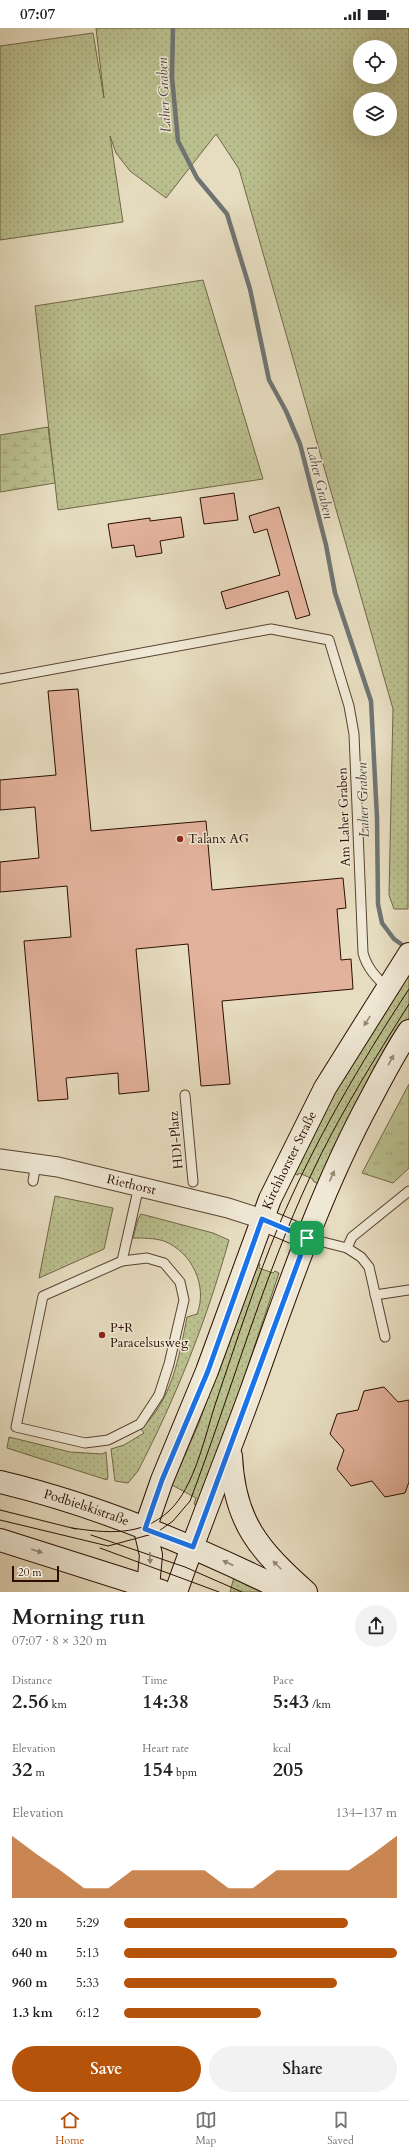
<!DOCTYPE html>
<html lang="en">
<head>
<meta charset="utf-8">
<style>
	body { margin:0; font-family:Cardo,serif; background:#f2f2f2; color:#202124; height:100vh; display:flex; flex-direction:column; font-size:15px; white-space:nowrap }
	* { box-sizing:border-box; margin:0 }
	p { font-size:13px; color:#757577 }
	.icon { flex:none; width:22px; height:22px; fill:none; stroke:currentColor; stroke-width:2; stroke-linecap:round; stroke-linejoin:round }
	.map { position:relative; height:1564px; overflow:hidden }
	.sheet { display:flex; flex-direction:column; background:#fff; flex:1 }
	.sheet>* { flex:none }
	.tools { position:absolute; left:353px; top:12px; display:grid; gap:8px }
	.tools a { display:grid; place-items:center; width:44px; height:44px; border-radius:50%; background:#fff; box-shadow:0 4px 16px #0002; font-size:20px }
	.scale { position:absolute; left:12px; bottom:10px; width:47px; box-sizing:border-box; padding-left:4px; border:2px solid #2b0e00; border-top:0; font-size:11px; line-height:14px; white-space:nowrap; color:#2b0e00; -webkit-text-stroke:3px #efe8d5; paint-order:stroke }
	.pin { position:absolute; display:grid; place-items:center; width:34px; height:34px; color:#fff; margin:-17px; border-radius:8px; box-shadow:0 2px 6px #0006 }
	.round { display:grid; place-items:center; flex:none; width:42px; height:42px; border-radius:21px; background:#f2f2f2 }
	.summary { display:flex; align-items:center; justify-content:space-between; height:68px; padding:0 12px }
	h1 { font-size:22px; font-weight:700; line-height:30px }
	.metrics { display:grid; grid-template-columns:repeat(3,1fr); gap:6px; height:68px; padding:4px 12px }
	.metrics div { display:grid; align-content:center }
	.metrics b { font-size:20px; font-weight:700 }
	.metrics small { font-size:11px; font-weight:400 }
	.metrics p { font-size:11px }
	.chart { height:112px; padding:8px 12px }
	.chart p { display:flex; justify-content:space-between }
	.chart svg { width:100%; height:72px; margin-top:4px; fill:#b45309; opacity:.7 }
	.action { display:flex; gap:8px; margin-top:auto; padding:8px 12px }
	.action a { flex:1; height:46px; border-radius:24px; background:#b45309; color:#fff; font-size:16px; font-weight:700; line-height:46px; text-align:center }
	.action a+a { background:#f2f2f2; color:#202124 }
	ul { padding:0 12px; list-style:none; font-size:13px }
	li { display:grid; grid-template-columns:64px 48px 1fr; align-items:center; height:30px }
	li i { height:10px; border-radius:5px; background:#b45309 }
	.status { display:flex; justify-content:space-between; align-items:center; height:28px; padding:0 20px; background:#fff; direction:ltr }
	.status svg { height:11px; fill:currentColor }
	.tabs { display:flex; justify-content:space-around; align-items:center; height:56px; border-top:1px solid #e0e0e0; background:#fff; font-size:11px; color:#757577 }
	.tabs a { display:grid; justify-items:center; gap:2px }
	.tabs .current { color:#b45309 }
	.map>svg:first-child { display:block }
</style>
</head>
<body>
<div class="status"><b>07:07</b><svg viewBox="0 0 49 12"><path d="M0 12V9h3v3zM5 12V6h3v6zM10 12V3h3v9zM15 12V0h3v12zM26 1h20v11H26zM47 4h2v5h-2z"/></svg></div>
<div class="map">
<svg width="409" height="1564" viewBox="0 0 409 1564">
	<defs>
		<pattern id="grass-dots" width="8" height="8" patternUnits="userSpaceOnUse"><rect width="8" height="8" fill="#babf8e"/><path d="M2 2h.1M6 6h.1" fill="none" stroke="#a0a379" stroke-width="1.8" stroke-linecap="round"/></pattern>
		<pattern id="wetland-marsh" width="20" height="14" patternUnits="userSpaceOnUse"><rect width="20" height="14" fill="#babf8e"/><path d="M1 5h8M5 5V1M11 12h8M15 12V8" fill="none" stroke="#a0a379"/></pattern>
		<pattern id="park-tufts" width="24" height="20" patternUnits="userSpaceOnUse"><rect width="24" height="20" fill="#babf8e"/><path d="M3 7l-1-3M5 7V3M7 7l1-3M15 17l-1-3M17 17v-4M19 17l1-3" fill="none" stroke="#a0a379"/></pattern>
	</defs>
	<rect width="100%" height="100%" fill="#e6dcbf"/>
	<filter id="stains"><feTurbulence type="fractalNoise" baseFrequency=".005" numOctaves="4"/><feColorMatrix values="0 0 0 0 .2 0 0 0 0 .09 0 0 0 0 .02 0 0 0 .5 -.17"/></filter>
	<radialGradient id="worn" r=".72"><stop offset=".6" stop-color="#630" stop-opacity="0"/><stop offset="1" stop-color="#630" stop-opacity=".3"/></radialGradient>
	<g fill="url(#grass-dots)" stroke="#726647" fill-rule="evenodd">
		<path d="M96 0H409L408 881H394L389 867 393 681 239 141 216 106 166 170 130 143 116 125 110 108 123 194 0 212V18L93 5 104 70ZM360 19H390V49H360ZM360 71H390V101H360Z"/>
		<polygon points="203,252 263,451 58,482 35,278"/>
		<polygon points="409,941 409,990 318,1156 313,1153 313,1151 299,1145 298,1147 294,1146 332,1065"/>
		<polygon points="55,1168 113,1180 104,1221 39,1250"/>
		<path d="M141 1186 213 1205 229 1212C206 1294 177 1367 138 1443L128 1455 115 1453 111 1421 124 1417 144 1405 141 1401C172 1371 179 1330 187 1289L197 1286C208 1258 192 1224 164 1213 154 1210 143 1210 133 1210L138 1191Z"/>
		<polygon points="254,1235 260,1236 259,1240 273,1245 275,1243 279,1245 200,1481 194,1476 196,1470 172,1457 199,1395"/>
		<polygon points="9,1409 70,1424 102,1426 106,1424 108,1448 107,1452 7,1420"/>
		<polygon points="234,1549 265,1564 230,1564"/>
	</g>
	<polygon fill="url(#wetland-marsh)" stroke="#726647" points="48,399 55,455 0,464 0,407"/>
	<polygon fill="url(#park-tufts)" stroke="#726647" points="409,1056 409,1140 393,1155 362,1145"/>
	<g fill="none" stroke-linecap="round" stroke-linejoin="round">
		<polyline stroke="#6f7472" stroke-width="4.5" points="173,0 172,49 178,113 197,150 227,186 250,261 269,352 286,383 300,416 326,517 335,565 371,673 377,790 378,876 382,895 394,911 408,921"/>
	</g>
	<g fill="#e3b29c" stroke="#2b0e00">
		<polygon points="234,465 238,492 204,496 200,470"/>
		<polygon points="279,479 310,587 296,591 288,563 226,581 221,564 280,547 267,501 254,505 249,488"/>
		<polygon points="181,489 184,509 160,513 162,525 136,529 134,517 112,520 108,496 150,490 150,493"/>
		<polygon points="78,661 91,803 206,793 212,862 343,850 346,880 337,881 341,932 351,931 353,961 222,973 230,1056 201,1058 188,916 136,921 149,1063 119,1066 118,1045 66,1050 68,1071 38,1073 24,913 71,909 67,858 0,864 0,834 39,830 35,779 0,782 0,752 56,747 48,663"/>
		<polygon points="384,1359 398,1374 409,1372 409,1454 405,1465 385,1469 372,1453 351,1458 337,1441 344,1422 330,1406 337,1386 358,1382 364,1363"/>
	</g>
	<g fill="none" stroke-linecap="round" stroke-linejoin="round">
		<g stroke="#5a4230" stroke-width="11">
			<g id="service">
				<path d="M0 651 271 601 329 612 349 678 354 706 363 925C367 940 376 949 387 960"/>
				<polyline points="185,1067 193,1154"/>
				<polyline points="33,1153 36,1135"/>
				<polyline points="307,1210 347,1220 361,1229 369,1239 385,1309"/>
				<polyline points="347,1220 352,1209 409,1163"/>
				<polygon points="147,1230 164,1235 180,1254 184,1272 169,1336 159,1367 140,1396 108,1412 85,1415 16,1399 43,1268 122,1233"/>
				<polyline points="122,1233 139,1158"/>
				<polyline points="375,1267 409,1262"/>
			</g>
		</g>
		<g stroke="#5a4230" stroke-width="21">
			<g id="minor">
				<path id="s1" d="M0 1131 58 1139 228 1180 262 1191"/>
			</g>
		</g>
		<g stroke="#2b0e00" stroke-width="24">
			<g id="secondary">
				<polyline points="262,1191 307,1210"/>
				<path d="M231 1428C234 1494 259 1522 306 1564"/>
				<path id="s2" d="M0 1454C101 1478 196 1519 288 1564"/>
				<polyline points="0,1512 161,1563"/>
				<path id="s3" d="M148 1559 151 1527 145 1501 162 1452 207 1343 270 1171 325 1060 409 926"/>
				<path d="M176 1564C200 1495 228 1427 253 1358 288 1260 321 1162 371 1070 383 1047 395 1024 409 1003"/>
			</g>
		</g>
		<use href="#service" stroke="#efe8d5" stroke-width="9"/>
		<use href="#minor" stroke="#efe8d5" stroke-width="19"/>
		<use href="#secondary" stroke="#efe8d5" stroke-width="22"/>
		<g stroke="#2b0e00" stroke-width="1">
			<polyline points="0,1482 76,1501"/>
			<path d="M0 1492 108 1518 156 1505 173 1493 190 1473C231 1365 262 1252 311 1147 339 1087 374 1032 409 976"/>
			<path d="M72 1500C106 1505 141 1509 169 1483 195 1459 205 1407 216 1374 236 1315 255 1255 279 1197 314 1114 360 1036 409 961"/>
			<polyline points="91,1507 185,1539 242,1564"/>
			<polyline points="100,1520 219,1564"/>
		</g>
	</g>
	<defs><path id="oneway-solid" d="M-6-.8H1V-3.2L6.5 0L1 3.2V.8H-6Z"/></defs>
	<g fill="#978675">
		<use href="#oneway-solid" transform="translate(367 993) rotate(122)"/>
		<use href="#oneway-solid" transform="translate(391 1032) rotate(-62)"/>
		<use href="#oneway-solid" transform="translate(332 1148) rotate(-65)"/>
		<use href="#oneway-solid" transform="translate(37 1523) rotate(17)"/>
		<use href="#oneway-solid" transform="translate(150 1530) rotate(88)"/>
		<use href="#oneway-solid" transform="translate(228 1535) rotate(-155)"/>
		<use href="#oneway-solid" transform="translate(277 1537) rotate(-135)"/>
	</g>
	<g fill="none" stroke-linecap="round" stroke-linejoin="round">
		<g stroke="#fff" stroke-width="8">
			<polygon id="route" points="262,1191 307,1210 193,1519 145,1501 162,1452 208,1343"/>
		</g>
		<use href="#route" stroke="#1a73e8" stroke-width="5"/>
	</g>
	<g fill="#8f2418" stroke="#efe8d5" stroke-width="1.5">
		<circle cx="180" cy="811" r="4"/>
		<circle cx="102" cy="1307" r="4"/>
	</g>
	<g text-anchor="middle" dominant-baseline="central" stroke-width="3" stroke-linejoin="round" paint-order="stroke">
		<g font-size="13" fill="#2b0e00" stroke="#efe8d5">
			<text transform="translate(344 789) rotate(-92)">Am Laher Graben</text>
			<text transform="translate(176 1112) rotate(-95)">HDI-Platz</text>
			<text stroke="none"><textPath href="#s3" startOffset="455">Kirchhorster Straße</textPath></text>
			<text stroke="none"><textPath href="#s1" startOffset="134">Riethorst</textPath></text>
			<text stroke="none"><textPath href="#s2" startOffset="90">Podbielskistraße</textPath></text>
		</g>
		<g font-size="13" fill="#2b0e00" stroke="#efe8d5" text-anchor="start">
			<text x="188" y="811">Talanx AG</text>
			<text x="110" y="1300">P+R<tspan x="110" dy="15">Paracelsusweg</tspan></text>
		</g>
		<g font-size="14" font-style="italic" fill="#534a42" stroke="#efe8d5">
			<text transform="translate(164 67) rotate(-93)">Laher Graben</text>
			<text transform="translate(320 454) rotate(76)">Laher Graben</text>
			<text transform="translate(363 772) rotate(-92)">Laher Graben</text>
		</g>
	</g>
	<rect width="100%" height="100%" filter="url(#stains)"/>
	<rect width="100%" height="100%" fill="url(#worn)"/>
</svg>
<div class="tools">
<a><svg class="icon" aria-label="locate" viewBox="0 0 24 24"><circle cx="12" cy="12" r="6"/><path d="M12 2v4M12 18v4M2 12h4M18 12h4"/></svg></a>
<a><svg class="icon" aria-label="layers" viewBox="0 0 24 24"><path d="M12 4l9 5-9 5-9-5zM3 14l9 5 9-5"/></svg></a>
</div>
<div class="scale">20 m</div>
<div class="pin" style="left:307px;top:1210px;background:#1e9e55"><svg class="icon" aria-label="arrive" viewBox="0 0 24 24"><path d="M6 21V4h12l-3 4 3 4H6"/></svg></div>
</div>
<section class="sheet">
<div class="summary"><div><h1>Morning run</h1><p>07:07 · 8 × 320 m</p></div><a class="round"><svg class="icon" aria-label="share" viewBox="0 0 24 24"><path d="M12 15V3M7 8l5-5 5 5M5 13v7h14v-7"/></svg></a></div>
<div class="metrics">
<div><p>Distance</p><b>2.56<small> km</small></b></div>
<div><p>Time</p><b>14:38</b></div>
<div><p>Pace</p><b>5:43<small> /km</small></b></div>
</div>
<div class="metrics">
<div><p>Elevation</p><b>32<small> m</small></b></div>
<div><p>Heart rate</p><b>154<small> bpm</small></b></div>
<div><p>kcal</p><b>205</b></div>
</div>
<div class="chart"><p><span>Elevation</span>134–137 m</p>
<svg viewBox="0 0 160 44" preserveAspectRatio="none"><path d="M0 44V6L10 17L20 27L30 38L40 38L50 27L60 27L70 27L80 27L90 38L100 38L110 27L120 27L130 27L140 27L150 17L160 6V44z"/></svg>
</div>
<ul>
<li><b>320 m</b>5:29<i style="width:82%"></i></li>
<li><b>640 m</b>5:13<i style="width:100%"></i></li>
<li><b>960 m</b>5:33<i style="width:78%"></i></li>
<li><b>1.3 km</b>6:12<i style="width:50%"></i></li>
</ul>
<div class="action"><a>Save</a><a>Share</a></div>
</section>
<nav class="tabs">
<a class="current"><svg class="icon" aria-label="home" viewBox="0 0 24 24"><path d="M3 11l9-7 9 7M6 9v11h12V9"/></svg>Home</a>
<a><svg class="icon" aria-label="map" viewBox="0 0 24 24"><path d="M3 6l6-2 6 2 6-2v14l-6 2-6-2-6 2zM9 4v14M15 6v14"/></svg>Map</a>
<a><svg class="icon" aria-label="saved" viewBox="0 0 24 24"><path d="M7 4h10v16l-5-4-5 4z"/></svg>Saved</a>
</nav>
</body>
</html>
